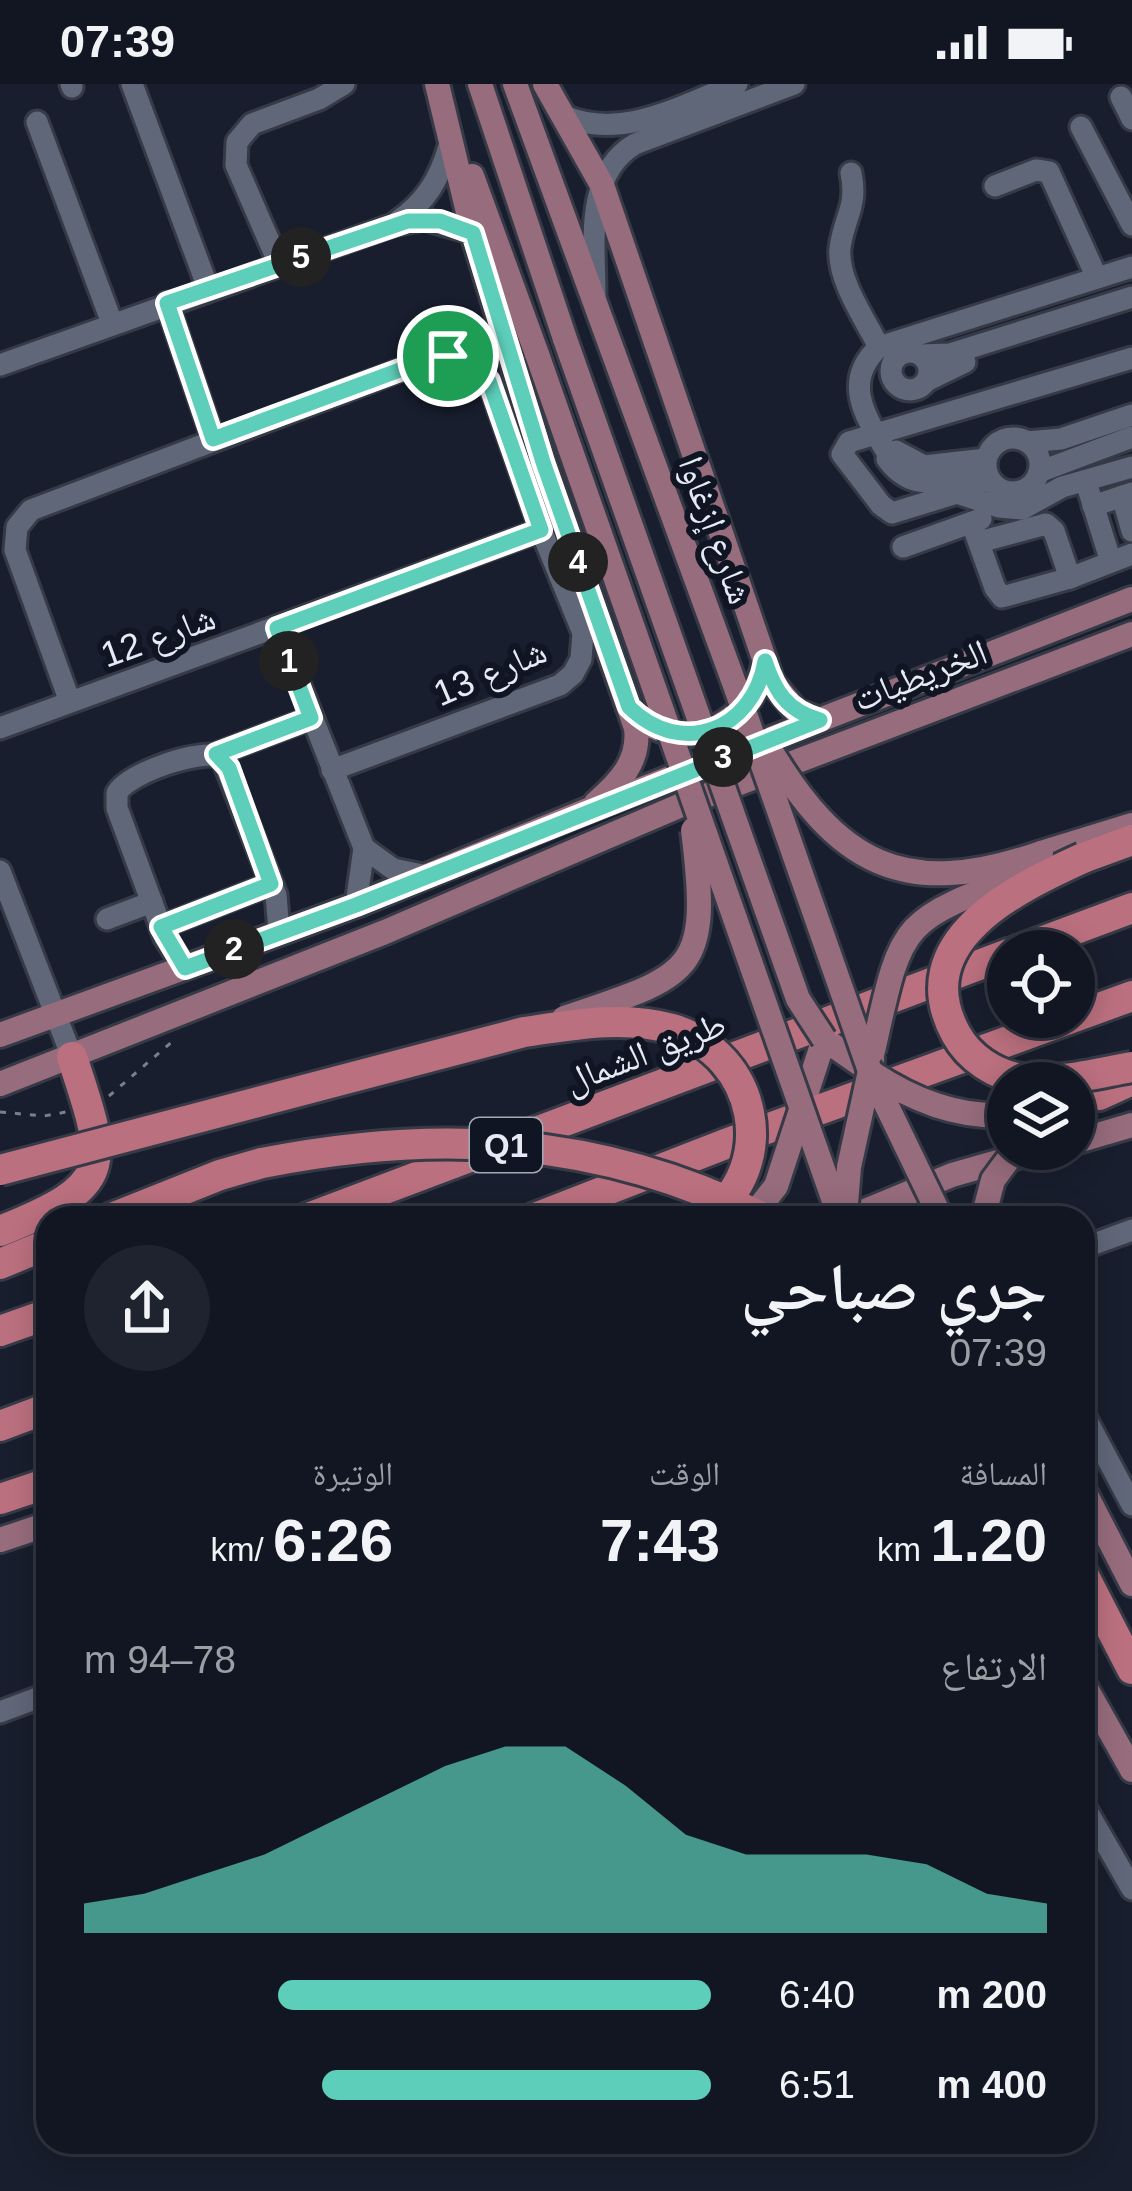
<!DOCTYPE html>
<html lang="ar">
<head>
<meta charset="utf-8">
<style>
	body { margin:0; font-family:Helvetica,"Noto Naskh Arabic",sans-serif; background:#1f232f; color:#f1f3f6; direction:rtl; height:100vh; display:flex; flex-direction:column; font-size:45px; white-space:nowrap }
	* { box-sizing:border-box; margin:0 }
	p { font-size:39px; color:#9c9fa5 }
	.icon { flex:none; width:66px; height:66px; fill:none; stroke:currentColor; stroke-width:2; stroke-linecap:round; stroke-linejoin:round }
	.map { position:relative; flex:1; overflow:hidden; direction:ltr }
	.sheet { position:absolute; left:36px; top:1122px; width:1059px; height:948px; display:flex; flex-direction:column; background:#121622; border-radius:36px; box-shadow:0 6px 30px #0003,0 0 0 3px #313540; direction:rtl }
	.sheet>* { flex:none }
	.fabs { position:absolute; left:987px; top:846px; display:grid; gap:24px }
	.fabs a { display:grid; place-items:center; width:108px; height:108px; border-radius:50%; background:#121622; box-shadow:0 6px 30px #0003,0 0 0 3px #313540; font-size:60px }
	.pin { position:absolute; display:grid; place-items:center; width:102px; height:102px; color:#fff; margin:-51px; border:6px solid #fff; border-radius:50%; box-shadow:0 3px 12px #0007 }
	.km { position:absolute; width:60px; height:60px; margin:-30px; border-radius:50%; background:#222; color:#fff; font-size:33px; line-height:60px; text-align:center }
	.round { display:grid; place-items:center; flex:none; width:126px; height:126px; border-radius:63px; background:#1f232f }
	.summary { display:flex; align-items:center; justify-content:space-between; height:204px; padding:0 48px }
	h1 { font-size:66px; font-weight:600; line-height:90px }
	.figures { display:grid; grid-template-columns:repeat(3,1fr); gap:18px; height:204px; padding:12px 48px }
	.figures div { display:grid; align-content:center }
	.figures b { font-size:60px; font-weight:600 }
	.figures small { font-size:33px; font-weight:400 }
	.figures p { font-size:33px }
	.chart { height:336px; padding:24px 48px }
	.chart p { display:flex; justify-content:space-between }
	.chart svg { width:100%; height:216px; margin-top:12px; fill:#5dceb9; opacity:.7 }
	ul { padding:0 48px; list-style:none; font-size:39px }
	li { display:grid; grid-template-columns:192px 144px 1fr; align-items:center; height:90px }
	li i { height:30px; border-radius:15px; background:#5dceb9 }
	.status { display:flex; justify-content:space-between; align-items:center; height:84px; padding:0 60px; background:#121622; direction:ltr }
	.status svg { height:33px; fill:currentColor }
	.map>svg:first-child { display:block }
</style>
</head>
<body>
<div class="status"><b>07:39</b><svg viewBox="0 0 49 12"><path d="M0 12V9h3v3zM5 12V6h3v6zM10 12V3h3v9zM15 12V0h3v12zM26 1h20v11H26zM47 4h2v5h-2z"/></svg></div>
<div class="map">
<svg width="1132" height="2107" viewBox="0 0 1132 2107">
	<rect width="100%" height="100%" fill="#181e2d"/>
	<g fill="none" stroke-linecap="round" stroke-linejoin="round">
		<g stroke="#363a46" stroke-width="27">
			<g id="minor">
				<polyline points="71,0 72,3"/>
				<polyline points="132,0 208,204"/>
				<polyline points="1121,13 1132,35"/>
				<path d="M564 32C623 57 681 21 737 0"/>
				<polyline points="37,38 112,239"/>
				<polyline points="1081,43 1132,141"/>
				<path d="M851 89C858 123 844 133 840 164 837 196 865 235 879 263"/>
				<polyline points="995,102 1036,86 1049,88 1097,194"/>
				<path d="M398 137C426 118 440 94 449 62"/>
				<polyline points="279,180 236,81 237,58 252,40 319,15 344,0"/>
				<path d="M595 211C595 160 584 90 635 60L794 0"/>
				<polyline points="167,219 213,355"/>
				<circle cx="910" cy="287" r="19"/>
				<polyline points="921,271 950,270 1132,213"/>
				<polyline points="1132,274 849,358 842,370 881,421 892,429 957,409 999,423 1022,425 1062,403 1132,383"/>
				<polyline points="0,281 393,141 424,135 473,149"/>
				<polyline points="928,296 965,278"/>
				<circle cx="1013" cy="381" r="27"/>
				<polyline points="1027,358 1061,355 1132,331"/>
				<path d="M888 370C866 334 841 298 879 263L1132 183"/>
				<path d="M986 375 924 382 896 367 888 370 887 375C918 417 951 387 992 398"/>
				<polyline points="1039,388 1132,353"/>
				<polyline points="1086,398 1111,478"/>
				<polyline points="1122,412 1132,447"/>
				<polyline points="1093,422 1132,409"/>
				<polyline points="972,440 995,504 1002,513 1070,494 1132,470"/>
				<polyline points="979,458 1046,440 1054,447 1070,494"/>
				<polyline points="903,463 981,435"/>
				<polyline points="277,544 364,764 356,821"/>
				<path d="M70 618 15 466 17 443 31 426 427 276C455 271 472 274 489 297L541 446 583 549 581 575 573 590 560 601 332 686"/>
				<polyline points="0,644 541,446"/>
				<polyline points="216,670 311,634"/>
				<polyline points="364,764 393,785 427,792"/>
				<polyline points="0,787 72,973"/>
				<polyline points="107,835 152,818"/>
				<polyline points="161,843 271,800"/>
				<path d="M185 884 165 854 117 724V709C128 689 201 664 222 673L276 811 279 847"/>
				<polyline points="1083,1164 1132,1146"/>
				<polyline points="1083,1329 1132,1421"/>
				<polyline points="0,1628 48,1610"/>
				<polyline points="1083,1720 1132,1805"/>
			</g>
		</g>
		<g stroke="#363a46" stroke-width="30">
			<g id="major">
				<path d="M437 0 473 149 543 378 636 644C640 677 620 698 596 719"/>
				<polyline points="480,0 565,255"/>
				<polyline points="515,0 737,607"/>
				<polyline points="545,0 602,101 772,598 796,627 819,636"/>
				<polyline points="472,92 537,270"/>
				<path d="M654 643C705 667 756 628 765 577"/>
				<polyline points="1041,769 1132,741"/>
				<polyline points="0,951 356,821 590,725 1132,515"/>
				<polyline points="0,1000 385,848 679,722 1132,550"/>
				<polyline points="1074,1025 1099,1011"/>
				<polyline points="801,1026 824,955 870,987 872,975"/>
				<polyline points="1074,1058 1132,1041"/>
				<polyline points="848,1134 952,1091 1043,1065"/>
				<polyline points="1083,1405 1132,1500"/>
				<polyline points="0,1456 48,1440"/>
				<polyline points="1083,1599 1132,1686"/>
			</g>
		</g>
		<g stroke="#363a46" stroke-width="36">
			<g id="highway">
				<polyline points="1083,774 1132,756"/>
				<polyline points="1017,867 1132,824"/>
				<polyline points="1099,1011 1132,996"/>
				<polyline points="112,1134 220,1091 262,1079"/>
				<polyline points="308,1134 1008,870"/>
				<polyline points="535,1134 728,1059 1132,912"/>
				<path d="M0 1147C115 1101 109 1084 72 973"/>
				<polyline points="0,1180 48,1160"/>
				<polyline points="0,1247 48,1230"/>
				<polyline points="0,1342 48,1324"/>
				<polyline points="0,1415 48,1399"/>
				<polyline points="1083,1490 1132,1585"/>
			</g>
		</g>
		<g stroke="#7a7f8c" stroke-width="3" stroke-dasharray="6 9" stroke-linecap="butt">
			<polyline points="109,1012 174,956"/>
			<polyline points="0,1028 44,1032 66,1028"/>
		</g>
		<use href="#minor" stroke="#606779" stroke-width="21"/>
		<use href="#major" stroke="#976c7d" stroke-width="24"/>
		<use href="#highway" stroke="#bb707f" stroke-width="30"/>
		<g stroke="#363a46" stroke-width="30" stroke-linecap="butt">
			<g id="major-bridge">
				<polyline points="565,255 798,915 824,955"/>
				<polyline points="537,270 840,1134"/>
				<polyline points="737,607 870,987 941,1134"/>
				<path d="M766 659C837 780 903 817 1041 769"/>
				<path d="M564 934C694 890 711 890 693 746"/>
				<path d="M873 967C902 837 899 836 1026 791"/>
				<path d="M872 989C913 1016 957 1034 1008 1031"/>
				<polyline points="845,1132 849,1083 870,987"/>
				<polyline points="751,1134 776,1102 801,1026"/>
				<polyline points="983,1134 993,1096 1016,1065"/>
			</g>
		</g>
		<g stroke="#363a46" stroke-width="36" stroke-linecap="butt">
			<g id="highway-bridge">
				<path d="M1083 774C1017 804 905 857 956 950 969 974 995 991 1022 995 1058 1000 1097 989 1132 983"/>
				<path d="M262 1079C438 1044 600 1052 763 1134"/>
				<path d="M0 1086 524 948C572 941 624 931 672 945 758 970 780 1082 707 1134"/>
			</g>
		</g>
		<use href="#major-bridge" stroke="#976c7d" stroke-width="24"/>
		<use href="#highway-bridge" stroke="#bb707f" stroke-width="30"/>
	</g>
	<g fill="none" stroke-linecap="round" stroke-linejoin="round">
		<g stroke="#fff" stroke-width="24">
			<path id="route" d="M408 137H440L473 149 543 378 629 623C681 674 753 647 765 577 775 607 787 627 820 636L356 821 185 884 161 843 271 800 229 684 216 670 311 634 277 544 541 446 489 297C472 274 455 270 427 276L213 355 167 219Z"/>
		</g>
		<use href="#route" stroke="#5dceb9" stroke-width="15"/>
	</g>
	<g text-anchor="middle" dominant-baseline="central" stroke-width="12" stroke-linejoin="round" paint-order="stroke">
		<rect fill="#101523" stroke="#a5aab5" stroke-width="3" x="470" y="1034" width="72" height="54" rx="9"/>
		<g font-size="33" font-weight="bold" fill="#e5eaf4">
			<text x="506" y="1061">Q1</text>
		</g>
		<g font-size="36" fill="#e5eaf4" stroke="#101523">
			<text transform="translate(716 446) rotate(70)">شارع إزغاوا</text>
			<text transform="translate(158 552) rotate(-20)">شارع 12</text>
			<text transform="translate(490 588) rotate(-23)">شارع 13</text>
			<text transform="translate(920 591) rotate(-21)">الخريطيات</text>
			<text transform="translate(645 968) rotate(-21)">طريق الشمال</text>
		</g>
	</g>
</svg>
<div class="fabs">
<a><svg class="icon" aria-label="locate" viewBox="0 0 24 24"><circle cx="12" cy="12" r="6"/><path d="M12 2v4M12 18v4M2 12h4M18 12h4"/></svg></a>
<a><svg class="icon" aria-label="layers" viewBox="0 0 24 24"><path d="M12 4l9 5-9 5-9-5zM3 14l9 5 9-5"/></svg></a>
</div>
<div class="pin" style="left:448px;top:272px;background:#1e9e55"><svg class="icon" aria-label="arrive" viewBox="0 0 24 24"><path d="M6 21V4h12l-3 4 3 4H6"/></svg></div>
<b class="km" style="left:289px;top:577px">1</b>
<b class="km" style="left:234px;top:865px">2</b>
<b class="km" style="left:723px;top:673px">3</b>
<b class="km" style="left:578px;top:478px">4</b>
<b class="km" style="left:301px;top:173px">5</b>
<section class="sheet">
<div class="summary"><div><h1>جري صباحي</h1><p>07:39</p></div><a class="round"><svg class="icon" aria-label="share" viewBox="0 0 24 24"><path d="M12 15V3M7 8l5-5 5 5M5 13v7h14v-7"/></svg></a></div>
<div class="figures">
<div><p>المسافة</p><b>1.20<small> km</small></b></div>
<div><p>الوقت</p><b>7:43</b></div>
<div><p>الوتيرة</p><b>6:26<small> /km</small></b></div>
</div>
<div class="chart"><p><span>الارتفاع</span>78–94 m</p>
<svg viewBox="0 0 160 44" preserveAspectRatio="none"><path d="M0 44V38L10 36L20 32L30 28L40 22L50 16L60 10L70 6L80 6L90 14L100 24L110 28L120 28L130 28L140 30L150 36L160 38V44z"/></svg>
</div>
<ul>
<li><b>200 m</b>6:40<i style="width:69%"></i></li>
<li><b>400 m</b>6:51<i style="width:62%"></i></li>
</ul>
</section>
</div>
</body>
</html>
